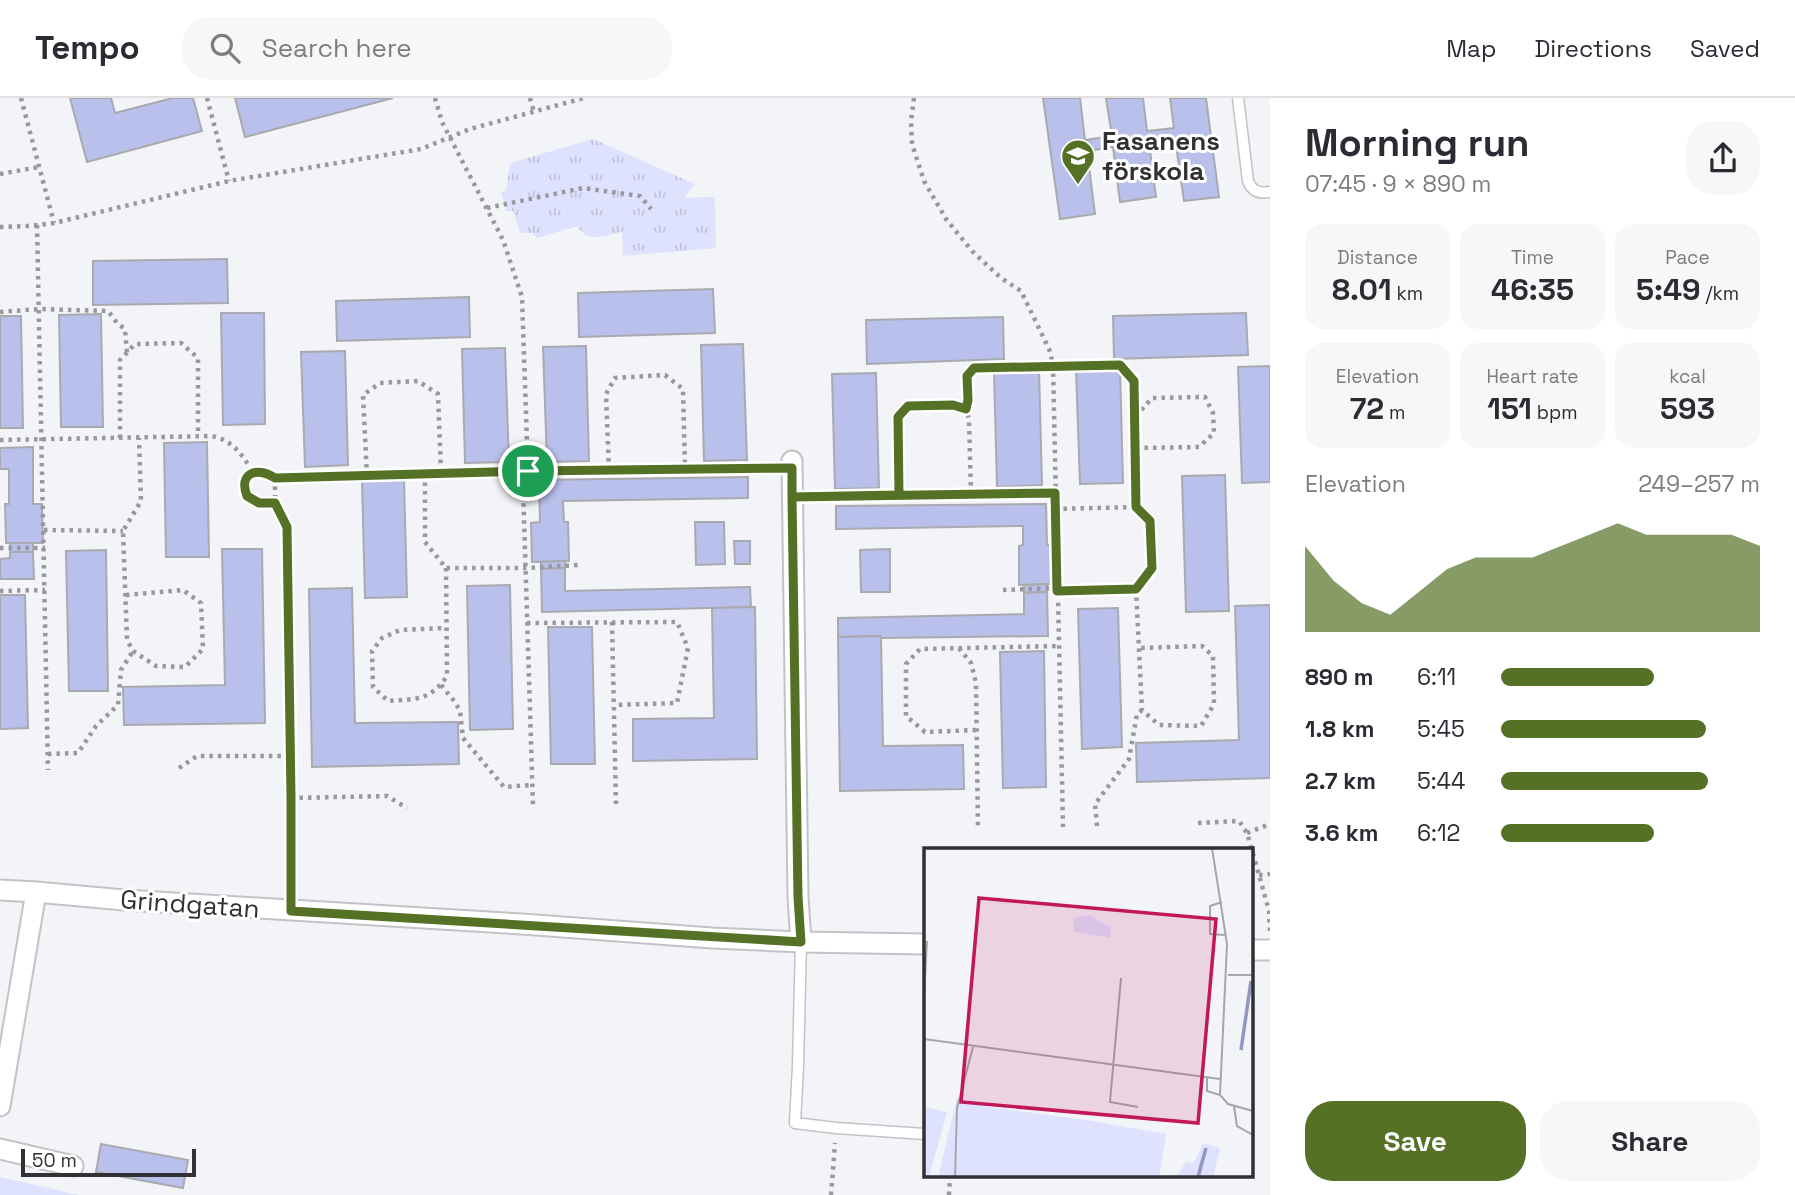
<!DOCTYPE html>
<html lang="en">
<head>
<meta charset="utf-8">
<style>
	body { margin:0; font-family:"Space Grotesk",sans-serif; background:#f7f7f7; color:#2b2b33; height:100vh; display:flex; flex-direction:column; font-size:26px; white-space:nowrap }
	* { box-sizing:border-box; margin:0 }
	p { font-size:23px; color:#7c7c81 }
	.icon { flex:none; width:38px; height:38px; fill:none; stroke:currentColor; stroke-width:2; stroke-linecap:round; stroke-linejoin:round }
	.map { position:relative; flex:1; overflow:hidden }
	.drawer { display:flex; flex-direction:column; background:#fff; width:525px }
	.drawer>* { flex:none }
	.scale { position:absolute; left:21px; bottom:18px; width:175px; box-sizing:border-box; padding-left:7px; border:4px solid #313133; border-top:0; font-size:19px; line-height:24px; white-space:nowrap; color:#313133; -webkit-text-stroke:5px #fff; paint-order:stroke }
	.pin { position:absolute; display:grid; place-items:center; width:60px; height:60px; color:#fff; margin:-30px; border:4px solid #fff; border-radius:50%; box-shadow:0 2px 7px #0007 }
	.round { display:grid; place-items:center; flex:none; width:74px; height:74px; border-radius:28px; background:#f7f7f7 }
	.overview { display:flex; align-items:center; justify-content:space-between; height:119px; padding:0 35px }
	h1 { font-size:38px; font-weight:600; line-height:52px }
	.figures { display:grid; grid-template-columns:repeat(3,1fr); gap:10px; height:119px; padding:7px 35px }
	.figures div { display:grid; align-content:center; border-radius:18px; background:#f7f7f7; text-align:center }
	.figures b { font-size:30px; font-weight:600 }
	.figures small { font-size:19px; font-weight:400 }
	.figures p { font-size:19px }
	.chart { height:196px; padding:14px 35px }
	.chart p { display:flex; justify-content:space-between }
	.chart svg { width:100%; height:126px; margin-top:7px; fill:#547126; opacity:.7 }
	.cta { display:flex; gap:14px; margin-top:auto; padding:14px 35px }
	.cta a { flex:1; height:80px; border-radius:28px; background:#547126; color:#fff; font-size:28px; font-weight:600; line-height:80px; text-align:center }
	.cta a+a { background:#f7f7f7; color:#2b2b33 }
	ul { padding:0 35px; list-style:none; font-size:23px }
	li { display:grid; grid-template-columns:112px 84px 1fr; align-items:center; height:52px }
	li i { height:18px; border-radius:9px; background:#547126 }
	header { display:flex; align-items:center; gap:42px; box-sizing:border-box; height:98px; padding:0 35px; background:#fff; border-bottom:2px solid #e1e1e2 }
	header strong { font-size:33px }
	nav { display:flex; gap:38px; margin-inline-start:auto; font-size:24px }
	.search { width:490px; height:63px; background:#f7f7f7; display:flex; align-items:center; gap:18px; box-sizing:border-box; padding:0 24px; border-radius:28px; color:#7c7c81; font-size:26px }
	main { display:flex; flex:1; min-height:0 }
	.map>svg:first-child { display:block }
</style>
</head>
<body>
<header>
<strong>Tempo</strong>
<div class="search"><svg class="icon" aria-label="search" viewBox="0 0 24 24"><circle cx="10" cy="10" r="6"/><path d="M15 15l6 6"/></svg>Search here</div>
<nav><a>Map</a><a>Directions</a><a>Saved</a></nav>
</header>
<main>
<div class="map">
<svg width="1270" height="1097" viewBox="0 0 1270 1097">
	<defs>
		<pattern id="grass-tufts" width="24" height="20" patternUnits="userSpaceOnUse" patternTransform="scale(1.75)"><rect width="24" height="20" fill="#dee2fe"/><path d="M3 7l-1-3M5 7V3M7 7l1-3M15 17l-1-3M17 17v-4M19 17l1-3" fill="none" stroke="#bfc2da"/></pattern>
	</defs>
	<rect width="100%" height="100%" fill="#f3f4f8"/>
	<path fill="url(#grass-tufts)" d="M593 41 695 86 684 100 715 99 716 150 623 158 622 133C606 139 587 145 577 128L537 140 532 135H520L513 113H507L501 95 506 92 510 65Z"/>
	<polygon fill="#dee2fe" points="0,1079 79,1097 0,1097"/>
	<g fill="#b9c0ec" stroke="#a9aaae" stroke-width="2">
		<polygon points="70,0 111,0 115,15 173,0 193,0 202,33 87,64"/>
		<polygon points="235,0 393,0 245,39"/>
		<polygon points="1043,0 1080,0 1085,42 1112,38 1106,0 1143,0 1147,33 1174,30 1170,0 1206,0 1219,99 1184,103 1175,41 1149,45 1156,99 1120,104 1113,49 1087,53 1095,116 1060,121"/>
		<polygon points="227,161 228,205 93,207 93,163"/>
		<polygon points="713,191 715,235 579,239 578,195"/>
		<polygon points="469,199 470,239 337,243 336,203"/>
		<polygon points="221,215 264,215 265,326 223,327"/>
		<polygon points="1246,215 1248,257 1114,261 1113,218"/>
		<polygon points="101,216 103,329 61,329 59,217"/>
		<polygon points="0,218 21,218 23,330 0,330"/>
		<polygon points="1003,219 1004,261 867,266 866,222"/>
		<polygon points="743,246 747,362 704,363 701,247"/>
		<polygon points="586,248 589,363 547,364 543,249"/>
		<polygon points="505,250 509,364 465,365 462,251"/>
		<polygon points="345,253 348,367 305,369 301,254"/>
		<polygon points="1270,268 1270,384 1242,385 1238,269"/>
		<polygon points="1039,271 1042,387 997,389 994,273"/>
		<polygon points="1120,271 1123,385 1080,386 1076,272"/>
		<polygon points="876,275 879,390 835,391 832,276"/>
		<polygon points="207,344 209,459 166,459 164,345"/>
		<polygon points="33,349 33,406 42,406 43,445 6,445 5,406 9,406 9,371 0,371 0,350"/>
		<polygon points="1225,377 1229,513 1186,514 1182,378"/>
		<polygon points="748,379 748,400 563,403 564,424 568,424 569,463 532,464 531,425 540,424 539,382"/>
		<polygon points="404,382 407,499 365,500 362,383"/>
		<polygon points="1046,406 1047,447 1054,447 1055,486 1019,487 1019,448 1023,447 1023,428 836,431 836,408"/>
		<polygon points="695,424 724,424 725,466 696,467"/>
		<polygon points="734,443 750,443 750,466 735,466"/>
		<rect x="10" y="445" width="23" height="9"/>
		<polygon points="222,451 262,451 265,625 124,627 123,589 225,587"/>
		<polygon points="890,451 890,494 861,494 860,452"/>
		<polygon points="106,452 108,593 69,593 66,453"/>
		<polygon points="10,454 33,454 34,481 0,481 0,461 10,460"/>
		<polygon points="565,463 565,470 541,471 541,464"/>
		<polygon points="565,470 565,493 750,489 751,509 542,514 541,471"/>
		<polygon points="1047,486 1047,494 1024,495 1024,487"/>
		<polygon points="510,487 513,631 470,632 467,488"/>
		<polygon points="352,490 355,625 458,624 459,666 312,669 309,491"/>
		<polygon points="1047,494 1048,538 881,540 881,538 838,539 838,520 1024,516 1024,495"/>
		<polygon points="0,497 25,497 28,630 0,631"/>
		<polygon points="1270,507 1270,680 1137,684 1136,645 1239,642 1235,508"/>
		<polygon points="755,509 757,661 633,663 633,621 714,620 712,510"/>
		<polygon points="1118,510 1122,649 1082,651 1078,511"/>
		<polygon points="548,529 592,529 595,666 551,666"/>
		<polygon points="881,538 883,648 963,647 964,691 840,693 838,539"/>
		<polygon points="1044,553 1046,689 1003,690 1000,554"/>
		<polygon points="101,1046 188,1062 183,1090 96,1074"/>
	</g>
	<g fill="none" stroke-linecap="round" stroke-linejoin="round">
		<g stroke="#c2c3c7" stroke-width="13">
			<g id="lane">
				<path d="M1238 0 1248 83C1252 93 1259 96 1270 94"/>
				<polyline points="801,844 798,968 795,1025 836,1030 925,1036"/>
			</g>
		</g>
		<g stroke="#c2c3c7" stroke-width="23">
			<g id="street">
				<polyline points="792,363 798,799 801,844"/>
				<polyline points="0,792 36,794 124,802 522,826 712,840 801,844 925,846"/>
				<polyline points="1251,852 1270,852"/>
				<polyline points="0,1008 36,794"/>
				<polyline points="0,1051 73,1068"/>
			</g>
		</g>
		<g stroke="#98999c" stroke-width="4.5" stroke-dasharray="3.5 5" stroke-linecap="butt">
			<polyline points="21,0 54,125"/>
			<polyline points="207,0 229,83"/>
			<polyline points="435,0 442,24 503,142 522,199 528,373 523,389 533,708"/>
			<polyline points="530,0 534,14"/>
			<polyline points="914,0 911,23 912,46 924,83 946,121 972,153 1001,180 1021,193 1049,251 1053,266 1063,729"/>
			<polyline points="0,76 39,69"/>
			<polyline points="487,110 583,90 640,98 651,111"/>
			<polyline points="37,127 48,672"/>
			<polyline points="0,129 29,128 54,125 229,83 421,51 470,31 584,0"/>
			<polyline points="0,214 40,211 108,213 117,225 125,231 127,255"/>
			<polyline points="120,340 120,262 135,246 181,245 198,260 198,338"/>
			<path d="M0 342 212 338C234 343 241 356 253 374"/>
			<polyline points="1136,350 1199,349 1214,335 1213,315 1205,299 1152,300 1135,319 1136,409"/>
			<polyline points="609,372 606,296 615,280 665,277 683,291 685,370"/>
			<polyline points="425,376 425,444 446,470 525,470 579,467"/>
			<polyline points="367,378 363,297 380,285 418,283 438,296 441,375"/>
			<polyline points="275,380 275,405 287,429 291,700 291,793"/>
			<path d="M971 396 969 321C965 308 967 292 967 278L974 270 1120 267 1134 283 1135 319"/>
			<polyline points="899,397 898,319 908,308 953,307 966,311"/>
			<polyline points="811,398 1055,395"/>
			<path d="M275 405H259L247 398C238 375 257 368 275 380L528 373 773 370"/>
			<polyline points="1055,411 1136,409 1150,423 1152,470 1136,491 1057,493"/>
			<polyline points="44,432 123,433"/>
			<polyline points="0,450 45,450"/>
			<path d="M446 470 447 578C430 603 416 601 388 603L373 589 372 553 382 540 400 532 446 530"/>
			<polyline points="1136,491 1142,612 1159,627 1201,628 1214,606 1213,558 1202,548 1139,550"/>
			<polyline points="1003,492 1057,490"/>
			<polyline points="0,493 45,492"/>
			<polyline points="126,497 183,492 201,505 203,551 185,569 156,568 133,553 127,542 123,433 141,403 139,340"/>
			<polyline points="612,524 616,707"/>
			<polyline points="527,525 677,524 688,550 677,605 614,607"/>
			<polyline points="959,550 971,565 976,585 978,732"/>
			<polyline points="441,587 455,604 460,613 463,640 504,689 532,687"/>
			<polyline points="976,632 925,634 906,618 906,566 920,551 1058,548"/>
			<polyline points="48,656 78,655 96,628 118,607 121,572 133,553"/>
			<polyline points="179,670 197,658 290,658"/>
			<polyline points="291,700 387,698 407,710"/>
			<polyline points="1198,725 1239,723 1247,735 1259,777 1269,813 1270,834"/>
			<polyline points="1097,728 1095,706 1129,661 1137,616 1142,612"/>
			<polyline points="1247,735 1270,726"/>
			<polyline points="1259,777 1270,776"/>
			<polyline points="831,1097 835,1045"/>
			<polyline points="949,1097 950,1078"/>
		</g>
		<use href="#lane" stroke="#fff" stroke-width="10"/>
		<use href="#street" stroke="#fff" stroke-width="19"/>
	</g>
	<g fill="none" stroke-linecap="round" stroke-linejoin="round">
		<g stroke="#fff" stroke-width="14">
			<path id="route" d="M528 373 275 380C257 368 238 375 247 398L259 405H275L287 429 291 700V813L801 844 798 799 792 399 1055 395 1057 493 1136 491 1152 470 1150 423 1136 409 1134 283 1120 267 974 270 967 278 968 302 966 311 953 307 908 308 898 319 899 397 792 399V370L528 373"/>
		</g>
		<use href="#route" stroke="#547126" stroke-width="9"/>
	</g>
	<defs>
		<g id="school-pin" transform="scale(1.75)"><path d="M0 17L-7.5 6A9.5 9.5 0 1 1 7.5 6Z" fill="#547126" stroke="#fff"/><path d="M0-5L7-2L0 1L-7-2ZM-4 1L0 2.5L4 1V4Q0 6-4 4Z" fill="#fff"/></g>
	</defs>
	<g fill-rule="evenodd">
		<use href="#school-pin" x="1078" y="58"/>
	</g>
	<g text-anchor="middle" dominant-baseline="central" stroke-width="6" stroke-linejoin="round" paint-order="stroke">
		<g font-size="26" font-weight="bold" fill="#313133" stroke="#fff" text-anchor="start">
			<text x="1102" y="43">Fasanens<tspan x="1102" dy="30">förskola</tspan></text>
		</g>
		<g font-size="26" fill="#313133" stroke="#fff">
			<text transform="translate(190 806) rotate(4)">Grindgatan</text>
		</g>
	</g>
	<g transform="translate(924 750)">
		<rect width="329" height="329" fill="#f3f4f8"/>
		<path d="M165 67 187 80 186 90 150 84 149 70ZM0 259 23 264 5 329H0ZM163 272 242 286 235 329H162L170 281 162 279Z" fill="#dee2fe"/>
		<path d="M279 295 296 300 289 329H252L262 314 270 315Z" fill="#dee2fe"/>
		<path d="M33 250 62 259 163 272 162 279 170 281 162 329H14ZM215 282 242 286 240 299 213 294ZM174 301 222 309 219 329H169Z" fill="#dee2fe"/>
		<path fill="none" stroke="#9197c1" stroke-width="3.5" d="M317 202 327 133M274 329 282 300"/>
		<path fill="none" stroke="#a5a6a9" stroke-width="2" d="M288 0 303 96 296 247 304 256 329 263M298 54 286 58V86L302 87M304 127H329M197 130 186 254 214 259M0 149 3 93M0 191 296 231M283 230V243L296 247M310 258 313 278 329 287M31 329 33 260 49 199"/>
		<path fill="#c2185b" fill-opacity="0.15" stroke="#c2185b" stroke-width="3.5" d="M55 50 292 71 274 275 37 254Z"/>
		<rect width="329" height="329" fill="none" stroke="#313133" stroke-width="3.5"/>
	</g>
</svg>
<div class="scale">50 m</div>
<div class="pin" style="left:528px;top:373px;background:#1e9e55"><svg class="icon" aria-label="arrive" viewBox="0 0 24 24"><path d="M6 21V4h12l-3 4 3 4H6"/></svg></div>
</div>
<section class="drawer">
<div class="overview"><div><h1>Morning run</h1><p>07:45 · 9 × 890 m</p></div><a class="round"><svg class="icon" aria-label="share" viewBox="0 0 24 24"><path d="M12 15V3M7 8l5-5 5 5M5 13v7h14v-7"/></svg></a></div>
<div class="figures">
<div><p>Distance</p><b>8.01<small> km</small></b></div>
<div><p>Time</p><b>46:35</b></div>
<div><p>Pace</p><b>5:49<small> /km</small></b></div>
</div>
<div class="figures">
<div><p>Elevation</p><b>72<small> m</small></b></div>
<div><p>Heart rate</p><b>151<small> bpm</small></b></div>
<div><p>kcal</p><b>593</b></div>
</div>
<div class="chart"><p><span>Elevation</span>249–257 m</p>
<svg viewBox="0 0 160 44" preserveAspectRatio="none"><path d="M0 44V14L10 26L20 34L30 38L40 30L50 22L60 18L70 18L80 18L90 14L100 10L110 6L120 10L130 10L140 10L150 10L160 14V44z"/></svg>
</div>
<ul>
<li><b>890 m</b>6:11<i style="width:59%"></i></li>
<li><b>1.8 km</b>5:45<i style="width:79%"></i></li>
<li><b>2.7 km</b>5:44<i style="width:80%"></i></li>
<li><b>3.6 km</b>6:12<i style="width:59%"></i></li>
</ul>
<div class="cta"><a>Save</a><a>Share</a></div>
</section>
</main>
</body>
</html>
